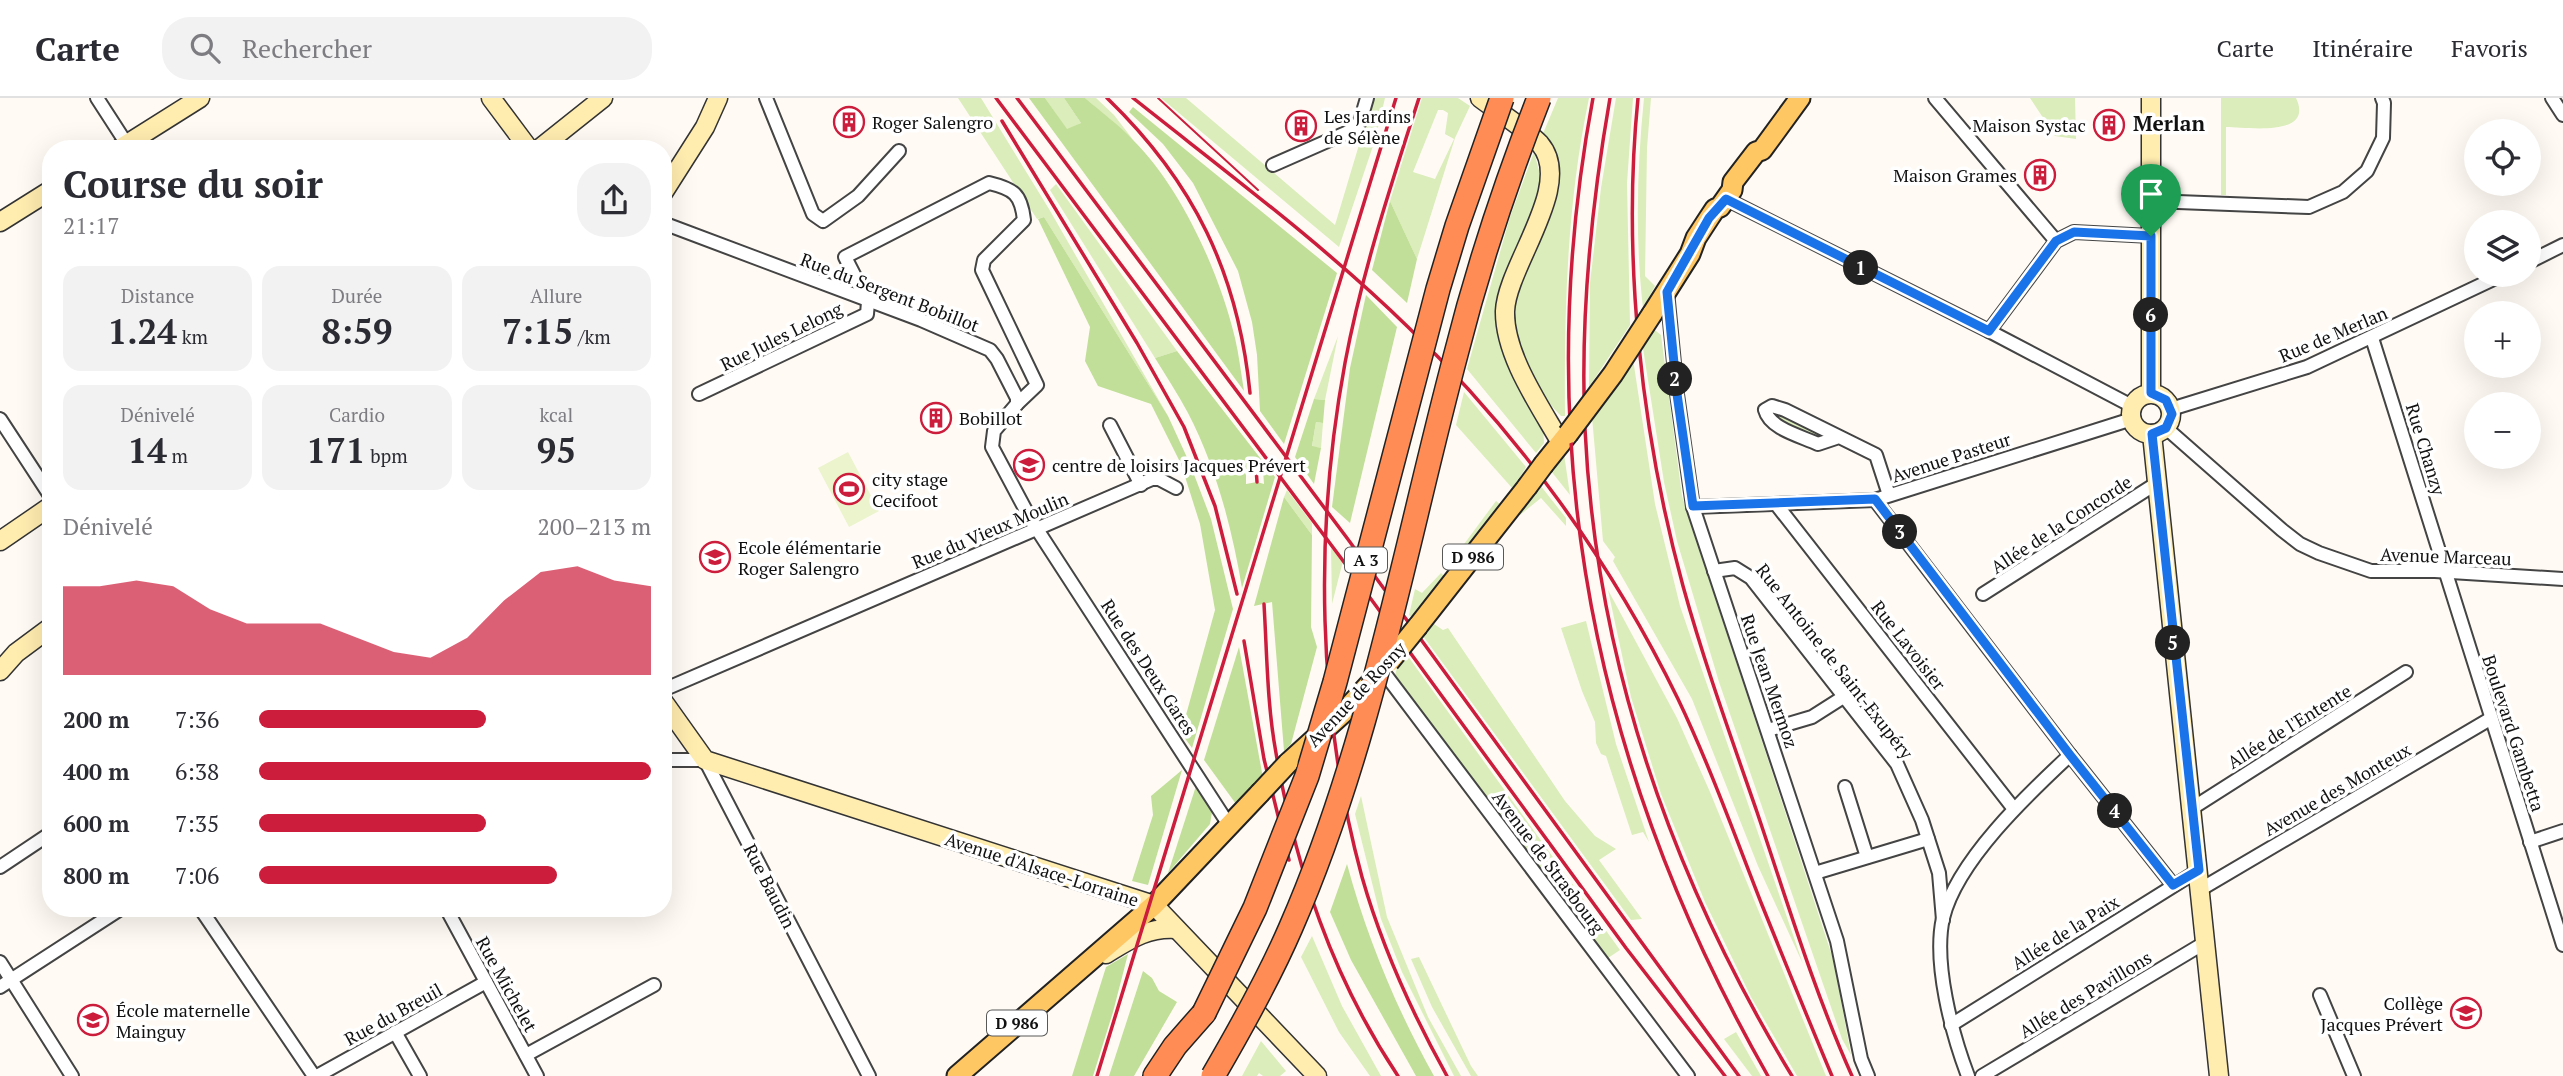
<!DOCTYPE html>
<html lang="fr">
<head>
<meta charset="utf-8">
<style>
	body { margin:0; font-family:"PT Serif",serif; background:#f2f2f3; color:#2b2b33; height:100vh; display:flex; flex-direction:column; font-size:26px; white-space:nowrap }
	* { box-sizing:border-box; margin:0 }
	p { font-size:23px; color:#7c7c81 }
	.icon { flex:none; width:38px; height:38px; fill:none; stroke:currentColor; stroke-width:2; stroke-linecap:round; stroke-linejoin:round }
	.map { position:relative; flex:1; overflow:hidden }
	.drawer { position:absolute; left:42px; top:42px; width:630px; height:777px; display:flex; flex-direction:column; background:#fff; border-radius:28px; box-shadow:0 7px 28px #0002 }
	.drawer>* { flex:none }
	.buttons { position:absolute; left:2464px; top:21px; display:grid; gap:14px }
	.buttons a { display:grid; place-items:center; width:77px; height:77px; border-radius:50%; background:#fff; box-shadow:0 7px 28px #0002; font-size:35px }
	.pin { position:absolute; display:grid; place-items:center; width:60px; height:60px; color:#fff; margin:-72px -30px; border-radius:50% 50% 50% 0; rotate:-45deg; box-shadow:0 0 7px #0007 }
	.pin .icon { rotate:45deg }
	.km { position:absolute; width:35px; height:35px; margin:-18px; border-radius:50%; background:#222; color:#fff; font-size:19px; line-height:35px; text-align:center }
	.round { display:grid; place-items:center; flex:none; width:74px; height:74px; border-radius:28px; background:#f2f2f3 }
	.headline { display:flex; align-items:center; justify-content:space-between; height:119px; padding:0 21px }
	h1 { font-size:38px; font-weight:800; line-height:52px }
	.figures { display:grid; grid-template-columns:repeat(3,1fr); gap:10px; height:119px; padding:7px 21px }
	.figures div { display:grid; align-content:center; border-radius:18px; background:#f2f2f3; text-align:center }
	.figures b { font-size:35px; font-weight:800 }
	.figures small { font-size:19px; font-weight:400 }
	.figures p { font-size:19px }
	.chart { height:196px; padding:14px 21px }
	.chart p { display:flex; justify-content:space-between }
	.chart svg { width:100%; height:126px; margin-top:7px; fill:#cc1d3c; opacity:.7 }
	ul { padding:0 21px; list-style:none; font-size:23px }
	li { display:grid; grid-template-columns:112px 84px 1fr; align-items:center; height:52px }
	li i { height:18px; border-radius:9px; background:#cc1d3c }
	header { display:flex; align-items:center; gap:42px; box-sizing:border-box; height:98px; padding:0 35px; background:#fff; border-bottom:2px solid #e1e1e2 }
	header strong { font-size:33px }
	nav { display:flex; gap:38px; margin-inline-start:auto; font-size:24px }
	.search { width:490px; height:63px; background:#f2f2f3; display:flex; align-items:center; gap:18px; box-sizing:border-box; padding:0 24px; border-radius:28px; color:#7c7c81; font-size:26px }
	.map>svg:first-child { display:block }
</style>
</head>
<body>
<header>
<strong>Carte</strong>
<div class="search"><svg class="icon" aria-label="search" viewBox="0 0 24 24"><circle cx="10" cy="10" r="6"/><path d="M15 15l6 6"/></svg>Rechercher</div>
<nav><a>Carte</a><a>Itinéraire</a><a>Favoris</a></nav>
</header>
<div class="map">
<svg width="2563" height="978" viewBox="0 0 2563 978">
	<rect width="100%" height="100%" fill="#fffbf4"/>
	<g fill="#dbedba" fill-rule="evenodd">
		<polygon points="958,0 981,0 1049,111 1168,318 1044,119 1037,121"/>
		<polygon points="1045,0 1064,0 1081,25 1067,32"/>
		<polygon points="1085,0 1096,0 1114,17 1134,43"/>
		<polygon points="1161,0 1186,0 1335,127 1373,0 1385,0 1375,42 1339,149"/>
		<path d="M1422 0H1458L1470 8 1455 40 1417 161 1390 103ZM1438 12H1443L1448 15 1445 36 1454 41 1435 81 1413 74Z"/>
		<path d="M1558 0H1589C1567 105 1564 211 1565 318H1561C1524 280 1501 223 1524 171 1547 121 1578 94 1542 38Z"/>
		<polygon points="1616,0 1633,0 1627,85 1630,227 1589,289 1590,185 1601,90"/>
		<path d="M1644 0H1651L1647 50 1645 178 1655 188 1643 210C1635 141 1637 69 1644 0Z"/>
		<polygon points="2030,0 2075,0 2076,41 2055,38"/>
		<path d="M2221 0H2296C2315 40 2246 29 2226 29V97H2221Z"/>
		<polygon points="1534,54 1541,80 1538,108 1512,161 1498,198 1497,228 1514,276 1543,328 1544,345 1536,355 1467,271 1510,119"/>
		<polygon points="1056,86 1177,253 1155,260 1050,92"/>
		<polygon points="1651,229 1661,237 1682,398 1834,864 1851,957 1842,941 1719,584 1677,443 1664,384 1642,244"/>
		<polygon points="1338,238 1325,302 1314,301"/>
		<polygon points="1633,261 1655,406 1680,508 1803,866 1758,768 1692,601 1613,463 1615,459 1603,443 1592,319"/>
		<polygon points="1464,294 1526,369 1513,391 1456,327"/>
		<polygon points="1781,315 1819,334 1818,339 1815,341 1775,320"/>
		<polygon points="1316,324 1323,325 1321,350 1312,349"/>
		<polygon points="1564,356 1570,397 1551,373"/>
		<polygon points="1540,387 1566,420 1566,428 1541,400 1520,417 1517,414"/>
		<polygon points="1287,392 1312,425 1312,437 1284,399"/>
		<polygon points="1496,403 1501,407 1460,461 1456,457"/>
		<polygon points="1331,450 1343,463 1332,506"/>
		<polygon points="1441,475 1445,479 1414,521 1409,517 1415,491 1422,495"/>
		<polygon points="1608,492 1677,620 1710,694 1826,978 1797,978 1751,899 1705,804 1661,696 1631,599"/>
		<polygon points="1586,523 1616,646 1649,744 1643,734 1632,737 1606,658 1601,656 1596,645 1595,624 1582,593 1561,530"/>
		<polygon points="1434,526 1443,532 1448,530 1565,703 1595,738 1616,751 1599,762 1642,821 1631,822 1423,538"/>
		<polygon points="1407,557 1620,852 1608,860 1395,578 1398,565"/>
		<polygon points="1361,698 1387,819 1428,919 1461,978 1454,978 1402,874 1381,821 1355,716"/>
		<polygon points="1312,838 1342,908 1381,978 1370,978 1339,934 1301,859"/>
		<polygon points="1419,859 1471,968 1478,978 1471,978 1432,909 1411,861"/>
		<polygon points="1736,934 1761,978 1752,978 1724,941"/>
		<polygon points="1261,943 1286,973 1280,978 1263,978 1259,975 1257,978 1242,978"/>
	</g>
	<g fill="#c1df98" fill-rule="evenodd">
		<path d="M1029 0H1045L1067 31 1081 25 1064 0H1085C1101 14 1119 27 1133 42 1182 91 1219 174 1235 240 1239 257 1241 275 1244 293Z"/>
		<polygon points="1133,9 1337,175 1284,346 1260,313 1257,257 1252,224 1238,173 1193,85 1163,46 1129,14"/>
		<polygon points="1390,103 1417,161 1407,205 1372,172"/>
		<polygon points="1044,119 1168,318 1190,366 1211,421 1233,511 1192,650 1181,635 1215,512 1200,426 1181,366 1151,306 1098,288 1085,263 1090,229 1038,121"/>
		<polygon points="1366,197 1397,229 1350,425 1332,409 1350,270"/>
		<path d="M1177 253 1275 379 1242 490C1232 430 1216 369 1188 315 1178 296 1166 278 1155 260ZM1256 370 1263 372 1264 386 1257 384 1246 386V372Z"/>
		<polygon points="1314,301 1325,302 1323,325 1316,324 1312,348 1321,350 1314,386 1295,359"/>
		<polygon points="1284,399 1312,437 1311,529 1317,549 1291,646 1284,653 1272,504 1254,508"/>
		<polygon points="1239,549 1263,680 1236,706 1204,662"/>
		<polygon points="1182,672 1148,787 1132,783 1153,717 1151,698"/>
		<polygon points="1196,688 1212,714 1210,726 1168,775"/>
		<path d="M1347 766C1367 840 1397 912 1434 978H1416L1351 862 1330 814Z"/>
		<polygon points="1128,856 1113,914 1093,978 1072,978 1106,869"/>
		<polygon points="1143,873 1152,880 1159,893 1177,904 1134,978 1109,978"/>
	</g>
	<polygon fill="#ebf4cc" points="848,354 879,413 849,429 818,370"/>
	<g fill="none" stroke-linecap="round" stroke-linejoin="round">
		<g stroke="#444" stroke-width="16">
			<g id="street">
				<polyline points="97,0 130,51"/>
				<polyline points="766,0 813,116 823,123 858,98 899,53"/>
				<polyline points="1935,0 2056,143"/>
				<polyline points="2552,0 2563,17"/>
				<polyline points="1273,67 1348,34 1360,24 1367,0"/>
				<polyline points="1726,101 1989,233 2132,308"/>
				<polyline points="2152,103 2309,109 2343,94 2367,73 2383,40 2384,5 2382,0"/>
				<polyline points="663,125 921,222 990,252 997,261 1017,300 1017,306"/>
				<polyline points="2529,164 2563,147"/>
				<polyline points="1667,193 1677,296 1693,409 1837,843 1861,961 1868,978"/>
				<polyline points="1989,233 2056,143 2074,134 2151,138"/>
				<polyline points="2372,240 2563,847"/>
				<path d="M699 296 867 216 868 204 845 159 989 85C1014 91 1021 96 1024 122L984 162 982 172 1037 287 1017 306 994 333 992 349 1031 422 1229 727"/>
				<polyline points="2171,311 2307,269 2502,177"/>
				<polyline points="0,321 51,399"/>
				<polyline points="1110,327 1141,387"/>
				<polyline points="2166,330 2282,432 2300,446 2319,455 2371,473 2435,473 2563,481"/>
				<path d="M1839 339 1818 346C1801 338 1770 331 1765 312L1772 308 1785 312 1876 357 1889 397"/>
				<polyline points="1875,402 2070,657 2173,787"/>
				<polyline points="1776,406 2014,711"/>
				<polyline points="1693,409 1875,402 2132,321"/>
				<polyline points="1714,473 1735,470 1751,480 1897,666 1922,722 1939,775 1943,822"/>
				<polyline points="1983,496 2157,385"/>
				<polyline points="1382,572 1688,978"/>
				<polyline points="663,592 1152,381 1159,381 1176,390"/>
				<polyline points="1768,632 1812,619 1845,598"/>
				<polyline points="663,662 705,662 869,978"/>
				<polyline points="1845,689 1867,759"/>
				<polyline points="2191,711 2406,574"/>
				<polyline points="2530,744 2563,733"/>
				<polyline points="0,769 51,735"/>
				<polyline points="1815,775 1928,741"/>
				<polyline points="2201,791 2490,621"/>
				<polyline points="200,810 314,978"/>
				<polyline points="446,810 537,978"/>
				<polyline points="0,864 72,978"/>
				<polyline points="0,889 122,810"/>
				<polyline points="2320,897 2354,978"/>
				<polyline points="1951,927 2199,772"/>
				<polyline points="395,934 420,978"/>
				<polyline points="526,957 654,887"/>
				<polyline points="317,978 486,884"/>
				<path d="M1968 978C1952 936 1933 865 1943 820 1957 763 2027 697 2070 657"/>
				<polyline points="1982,978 2206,844"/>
			</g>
		</g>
		<g stroke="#333" stroke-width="21">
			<g id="secondary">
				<polyline points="491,0 529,51"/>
				<path d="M1480 0C1497 13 1526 31 1540 46 1575 87 1507 167 1505 213 1504 257 1540 308 1561 345"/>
				<polyline points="2151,0 2151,295"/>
				<polyline points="119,51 200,0"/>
				<polyline points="539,51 603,0"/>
				<polyline points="663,95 705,29 718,0"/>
				<polyline points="0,124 51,92"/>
				<circle cx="2151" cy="316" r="20"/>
				<polyline points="2152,336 2219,978"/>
				<polyline points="0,443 51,408"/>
				<polyline points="0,573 16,555 51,529"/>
				<polyline points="663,603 705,662 1154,807 1317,978"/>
				<path d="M1106 856C1129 842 1147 829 1176 831"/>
			</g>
		</g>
		<g stroke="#222" stroke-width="23">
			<g id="primary">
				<polyline points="1652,216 1690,156 1696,140 1709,120 1715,111 1720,109 1732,92 1733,84 1756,54 1762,52 1800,0"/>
				<polyline points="1544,366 1568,336"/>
				<polyline points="1418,528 1527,389"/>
				<polyline points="1288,665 1342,616 1375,580"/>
				<polyline points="957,978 1154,807 1260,695"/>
			</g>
		</g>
		<g stroke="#222" stroke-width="26">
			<polyline id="highway" points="1155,978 1175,948 1204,915"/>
		</g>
		<use href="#street" stroke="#fff" stroke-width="12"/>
		<use href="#secondary" stroke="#ffecaf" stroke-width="18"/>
		<use href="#primary" stroke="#ffc664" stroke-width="19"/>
		<use href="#highway" stroke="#fe8c54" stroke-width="23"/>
		<polyline stroke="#cc1d3c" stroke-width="2" points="1158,0 1258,92"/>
		<g stroke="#cc1d3c" stroke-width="3.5">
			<polyline points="996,0 1341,460 1626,850 1725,978"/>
			<polyline points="1017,0 1347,440 1739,978"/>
			<path d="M1107 0C1194 84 1238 175 1250 295"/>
			<path d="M1133 0C1226 74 1323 146 1408 229 1518 335 1611 463 1678 601 1710 668 1735 738 1762 807 1785 864 1808 921 1832 978"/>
			<path d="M1419 0C1391 87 1362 174 1345 265 1314 432 1317 614 1362 779 1382 849 1412 915 1447 978"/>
			<path d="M1593 0C1528 348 1593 672 1768 978"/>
			<path d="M1610 0C1591 109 1580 220 1585 331 1596 564 1672 780 1792 978"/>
			<path d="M1638 0C1622 159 1641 334 1683 488 1704 564 1731 639 1757 714 1787 803 1814 893 1852 978"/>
			<polyline points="1002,23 1137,245 1184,329 1215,408 1237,496"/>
			<polyline points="1256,370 1257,384"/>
			<path d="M1264 506C1267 555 1267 606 1276 655 1296 771 1332 879 1398 978"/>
			<polyline points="1244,543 1264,661 1289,762"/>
			<polyline points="1097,978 1396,0"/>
		</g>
		<g stroke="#222" stroke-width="23" stroke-linecap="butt">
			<g id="primary-bridge">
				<polyline points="1568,336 1613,276 1652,216"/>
				<polyline points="1527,389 1544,366"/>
				<polyline points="1389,564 1418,528"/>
				<polyline points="1260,695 1288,665"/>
			</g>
		</g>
		<g stroke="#222" stroke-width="26" stroke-linecap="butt">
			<g id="highway-bridge">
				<polyline points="1204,915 1255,810 1307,678 1335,584 1438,191 1457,128 1502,0"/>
				<path d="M1213 978C1241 930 1269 880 1291 829 1371 646 1405 447 1456 256 1478 169 1506 84 1539 0"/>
			</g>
		</g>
		<use href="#primary-bridge" stroke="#ffc664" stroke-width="19"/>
		<use href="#highway-bridge" stroke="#fe8c54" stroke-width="23"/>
	</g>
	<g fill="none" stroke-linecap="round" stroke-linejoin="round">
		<g stroke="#fff" stroke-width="14">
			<polygon id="route" points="1726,101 1989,233 2056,143 2074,134 2151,138 2151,295 2166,302 2172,316 2166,330 2152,336 2199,772 2173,787 2070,657 1875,401 1693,408 1677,296 1667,194 1709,120"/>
		</g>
		<use href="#route" stroke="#1a73e8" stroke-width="9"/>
	</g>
	<defs>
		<g id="building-ring" transform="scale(1.575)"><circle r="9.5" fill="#fff" stroke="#cc1d3c" stroke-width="1.5"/><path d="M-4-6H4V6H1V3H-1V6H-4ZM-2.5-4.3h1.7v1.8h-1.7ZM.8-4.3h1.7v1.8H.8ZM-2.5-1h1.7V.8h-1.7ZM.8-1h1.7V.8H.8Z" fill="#cc1d3c"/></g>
		<g id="school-ring" transform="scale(1.575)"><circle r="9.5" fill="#fff" stroke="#cc1d3c" stroke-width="1.5"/><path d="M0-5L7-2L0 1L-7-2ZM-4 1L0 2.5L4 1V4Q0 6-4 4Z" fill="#cc1d3c"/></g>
		<g id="stadium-ring" transform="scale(1.575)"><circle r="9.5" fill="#fff" stroke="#cc1d3c" stroke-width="1.5"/><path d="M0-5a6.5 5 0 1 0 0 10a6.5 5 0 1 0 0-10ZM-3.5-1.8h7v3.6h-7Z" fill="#cc1d3c"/></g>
	</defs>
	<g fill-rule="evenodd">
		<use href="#building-ring" x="849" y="24"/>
		<use href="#building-ring" x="2109" y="27"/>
		<use href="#building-ring" x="1301" y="28"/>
		<use href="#building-ring" x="2040" y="77"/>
		<use href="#building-ring" x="936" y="320"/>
		<use href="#school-ring" x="1029" y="367"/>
		<use href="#stadium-ring" x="849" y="391"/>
		<use href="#school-ring" x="715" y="459"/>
		<use href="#school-ring" x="2466" y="915"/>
		<use href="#school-ring" x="93" y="922"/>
	</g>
	<g text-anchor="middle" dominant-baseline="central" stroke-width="7" stroke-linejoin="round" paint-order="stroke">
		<g fill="#fff" stroke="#585858" stroke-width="2">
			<rect x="1443" y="446.5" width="60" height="25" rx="5"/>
			<rect x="1345" y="449.5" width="42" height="25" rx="5"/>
			<rect x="987" y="912.5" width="60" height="25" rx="5"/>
		</g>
		<g font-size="16" font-weight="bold" fill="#111">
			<text x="1473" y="459">D 986</text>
			<text x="1366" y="462">A 3</text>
			<text x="1017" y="925">D 986</text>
		</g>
		<g font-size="18" fill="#111" stroke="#fff" text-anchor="start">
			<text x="1324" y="18">Les Jardins<tspan x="1324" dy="21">de Sélène</tspan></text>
			<text x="872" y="24">Roger Salengro</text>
			<text x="2086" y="27" text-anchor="end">Maison Systac</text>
			<text x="2017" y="77" text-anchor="end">Maison Grames</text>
			<text x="959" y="320">Bobillot</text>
			<text x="1052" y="367">centre de loisirs Jacques Prévert</text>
			<text x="872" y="381">city stage<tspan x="872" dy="21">Cecifoot</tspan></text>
			<text x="738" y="449">Ecole élémentarie<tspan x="738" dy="21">Roger Salengro</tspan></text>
			<text x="2443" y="905" text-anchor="end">Collège<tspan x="2443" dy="21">Jacques Prévert</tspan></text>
			<text x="116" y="912">École maternelle<tspan x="116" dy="21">Mainguy</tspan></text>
		</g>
		<g font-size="18" fill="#111" stroke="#fff">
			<text transform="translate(890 194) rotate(21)">Rue du Sergent Bobillot</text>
			<text transform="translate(2333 236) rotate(-23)">Rue de Merlan</text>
			<text transform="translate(781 238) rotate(-26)">Rue Jules Lelong</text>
			<text transform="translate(2426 351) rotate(73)">Rue Chanzy</text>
			<text transform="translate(1951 359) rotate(-18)">Avenue Pasteur</text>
			<text transform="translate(2061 426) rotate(-33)">Allée de la Concorde</text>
			<text transform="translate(990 432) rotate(-23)">Rue du Vieux Moulin</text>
			<text transform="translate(2446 458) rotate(2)">Avenue Marceau</text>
			<text transform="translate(1909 547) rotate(52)">Rue Lavoisier</text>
			<text transform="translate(1835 563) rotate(52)">Rue Antoine de Saint-Exupéry</text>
			<text transform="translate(1149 569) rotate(57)">Rue des Deux Gares</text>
			<text transform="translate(1770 583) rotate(71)">Rue Jean Mermoz</text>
			<text transform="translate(1356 596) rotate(-47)">Avenue de Rosny</text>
			<text transform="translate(2289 628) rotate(-32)">Allée de l'Entente</text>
			<text transform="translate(2514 635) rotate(72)">Boulevard Gambetta</text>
			<text transform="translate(2337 691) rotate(-30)">Avenue des Monteux</text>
			<text transform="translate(1549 764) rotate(53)">Avenue de Strasbourg</text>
			<text transform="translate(1042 771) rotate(18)">Avenue d'Alsace-Lorraine</text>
			<text transform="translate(770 788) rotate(63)">Rue Baudin</text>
			<text transform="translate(2065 834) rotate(-32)">Allée de la Paix</text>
			<text transform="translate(507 886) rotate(61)">Rue Michelet</text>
			<text transform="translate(2085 896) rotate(-31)">Allée des Pavillons</text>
			<text transform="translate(393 916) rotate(-29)">Rue du Breuil</text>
		</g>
		<g font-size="21" font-weight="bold" fill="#111" stroke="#fff">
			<text x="2169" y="25">Merlan</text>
		</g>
	</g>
</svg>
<div class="buttons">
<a><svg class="icon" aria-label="locate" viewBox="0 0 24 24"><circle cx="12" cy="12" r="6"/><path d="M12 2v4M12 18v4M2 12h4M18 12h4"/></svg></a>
<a><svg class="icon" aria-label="layers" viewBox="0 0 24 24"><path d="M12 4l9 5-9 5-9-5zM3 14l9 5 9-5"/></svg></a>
<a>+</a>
<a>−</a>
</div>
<div class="pin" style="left:2151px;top:138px;background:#1e9e55"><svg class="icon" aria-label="arrive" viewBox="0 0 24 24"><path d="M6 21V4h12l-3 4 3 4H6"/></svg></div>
<b class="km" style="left:1861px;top:170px">1</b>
<b class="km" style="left:1675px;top:281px">2</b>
<b class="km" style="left:1900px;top:434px">3</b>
<b class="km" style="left:2115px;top:713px">4</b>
<b class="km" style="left:2173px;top:545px">5</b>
<b class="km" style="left:2151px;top:217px">6</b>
<section class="drawer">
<div class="headline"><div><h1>Course du soir</h1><p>21:17</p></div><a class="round"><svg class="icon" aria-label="share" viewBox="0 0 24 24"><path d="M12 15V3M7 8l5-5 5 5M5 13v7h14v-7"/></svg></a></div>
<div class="figures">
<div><p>Distance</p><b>1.24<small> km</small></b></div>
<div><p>Durée</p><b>8:59</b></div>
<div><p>Allure</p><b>7:15<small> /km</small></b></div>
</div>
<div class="figures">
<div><p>Dénivelé</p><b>14<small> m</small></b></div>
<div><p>Cardio</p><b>171<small> bpm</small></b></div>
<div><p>kcal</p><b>95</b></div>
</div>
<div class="chart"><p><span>Dénivelé</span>200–213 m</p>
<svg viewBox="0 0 160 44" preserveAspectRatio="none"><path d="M0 44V13L10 13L20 11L30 13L40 21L50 26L60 26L70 26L80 31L90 36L100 38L110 31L120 18L130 8L140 6L150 11L160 13V44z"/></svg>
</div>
<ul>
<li><b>200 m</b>7:36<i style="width:58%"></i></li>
<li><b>400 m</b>6:38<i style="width:100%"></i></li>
<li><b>600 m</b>7:35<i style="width:58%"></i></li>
<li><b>800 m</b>7:06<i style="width:76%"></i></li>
</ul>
</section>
</div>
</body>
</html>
